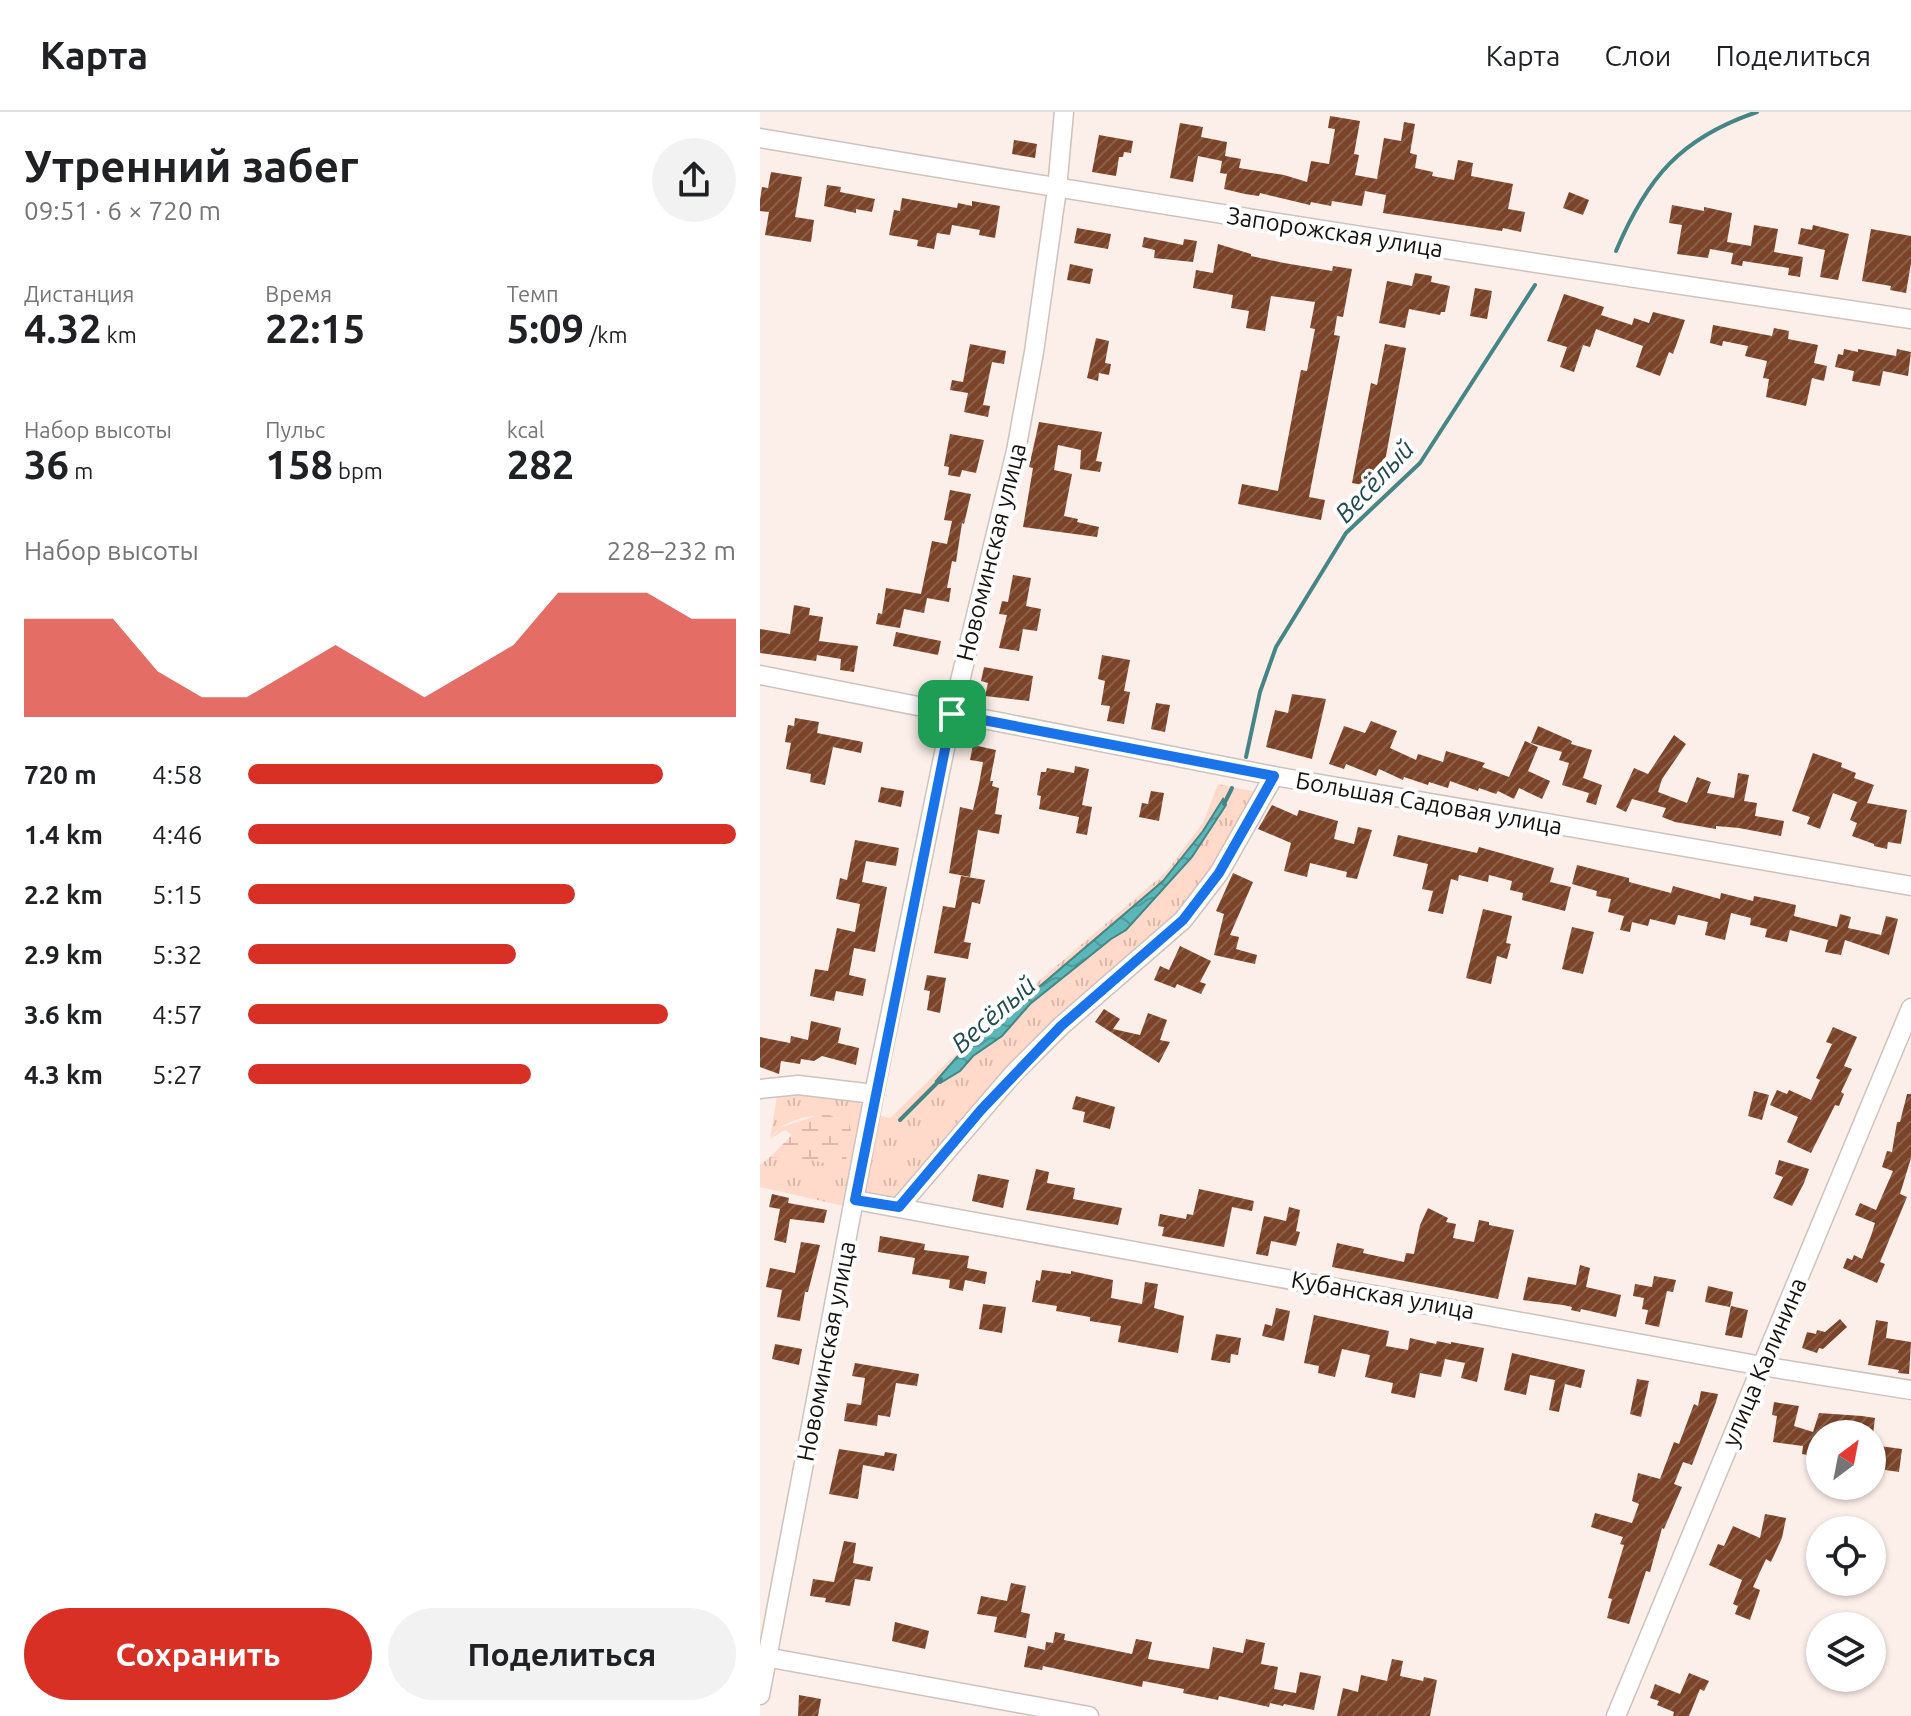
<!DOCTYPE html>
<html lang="ru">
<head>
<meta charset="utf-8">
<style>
	body { margin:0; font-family:Ubuntu,sans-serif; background:#f2f2f2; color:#202124; height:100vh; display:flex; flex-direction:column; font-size:30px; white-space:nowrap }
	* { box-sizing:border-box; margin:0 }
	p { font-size:26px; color:#757577 }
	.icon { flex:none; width:44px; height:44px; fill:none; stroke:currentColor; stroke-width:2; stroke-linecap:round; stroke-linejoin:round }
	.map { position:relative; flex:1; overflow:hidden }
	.panel { display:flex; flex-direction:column; background:#fff; width:760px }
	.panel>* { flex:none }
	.needle { width:52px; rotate:32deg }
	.buttons { position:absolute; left:1046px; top:1308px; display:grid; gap:16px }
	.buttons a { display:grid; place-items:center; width:80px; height:80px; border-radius:50%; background:#fff; box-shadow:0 2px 6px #0004; font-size:40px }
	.pin { position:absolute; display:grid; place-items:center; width:68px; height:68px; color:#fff; margin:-34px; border-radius:16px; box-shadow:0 4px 12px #0006 }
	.round { display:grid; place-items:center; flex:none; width:84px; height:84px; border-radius:42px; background:#f2f2f2 }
	.overview { display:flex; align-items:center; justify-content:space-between; height:136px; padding:0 24px }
	h1 { font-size:44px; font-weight:600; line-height:60px }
	.metrics { display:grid; grid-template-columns:repeat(3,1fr); gap:12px; height:136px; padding:8px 24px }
	.metrics div { display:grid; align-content:center }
	.metrics b { font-size:40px; font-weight:600 }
	.metrics small { font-size:22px; font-weight:400 }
	.metrics p { font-size:22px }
	.chart { height:224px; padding:16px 24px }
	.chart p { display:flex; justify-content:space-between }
	.chart svg { width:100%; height:144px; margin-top:8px; fill:#d93025; opacity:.7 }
	.primary-button { display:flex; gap:16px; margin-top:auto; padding:16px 24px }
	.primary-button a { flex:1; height:92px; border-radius:48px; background:#d93025; color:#fff; font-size:32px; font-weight:600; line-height:92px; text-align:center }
	.primary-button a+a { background:#f2f2f2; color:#202124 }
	ul { padding:0 24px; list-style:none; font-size:26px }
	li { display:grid; grid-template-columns:128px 96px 1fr; align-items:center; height:60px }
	li i { height:20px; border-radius:10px; background:#d93025 }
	header { display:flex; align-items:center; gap:48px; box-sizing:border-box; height:112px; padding:0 40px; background:#fff; border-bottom:2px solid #e0e0e0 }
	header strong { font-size:38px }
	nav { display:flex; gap:44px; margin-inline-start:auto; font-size:28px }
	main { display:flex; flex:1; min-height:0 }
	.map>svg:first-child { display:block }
</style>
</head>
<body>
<header>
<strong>Карта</strong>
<nav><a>Карта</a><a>Слои</a><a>Поделиться</a></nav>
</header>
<main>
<section class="panel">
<div class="overview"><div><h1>Утренний забег</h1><p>09:51 · 6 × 720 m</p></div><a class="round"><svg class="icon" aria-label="share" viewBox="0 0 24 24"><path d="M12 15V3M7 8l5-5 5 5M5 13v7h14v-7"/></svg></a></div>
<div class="metrics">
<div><p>Дистанция</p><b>4.32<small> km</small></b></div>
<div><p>Время</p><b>22:15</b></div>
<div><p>Темп</p><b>5:09<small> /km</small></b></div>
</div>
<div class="metrics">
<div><p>Набор высоты</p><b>36<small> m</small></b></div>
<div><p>Пульс</p><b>158<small> bpm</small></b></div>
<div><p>kcal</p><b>282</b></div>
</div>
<div class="chart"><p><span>Набор высоты</span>228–232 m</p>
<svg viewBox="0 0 160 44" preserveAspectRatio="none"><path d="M0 44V14L10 14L20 14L30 30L40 38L50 38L60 30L70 22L80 30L90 38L100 30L110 22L120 6L130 6L140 6L150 14L160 14V44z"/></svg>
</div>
<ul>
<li><b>720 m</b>4:58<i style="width:85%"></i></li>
<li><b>1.4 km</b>4:46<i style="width:100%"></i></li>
<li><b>2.2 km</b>5:15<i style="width:67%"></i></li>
<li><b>2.9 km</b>5:32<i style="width:55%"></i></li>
<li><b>3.6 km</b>4:57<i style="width:86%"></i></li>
<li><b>4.3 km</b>5:27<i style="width:58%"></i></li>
</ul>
<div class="primary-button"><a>Сохранить</a><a>Поделиться</a></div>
</section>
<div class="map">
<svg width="1151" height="1604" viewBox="0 0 1151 1604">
	<defs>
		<pattern id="grass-tufts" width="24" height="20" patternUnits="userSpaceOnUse" patternTransform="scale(2)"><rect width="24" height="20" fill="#ffd9c9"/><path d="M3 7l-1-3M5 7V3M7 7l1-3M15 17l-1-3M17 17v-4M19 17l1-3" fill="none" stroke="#dab9ac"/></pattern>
		<pattern id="wetland-marsh" width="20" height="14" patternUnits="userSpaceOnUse" patternTransform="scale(2)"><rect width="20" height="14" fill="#ffd9c9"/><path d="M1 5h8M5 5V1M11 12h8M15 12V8" fill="none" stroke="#dab9ac"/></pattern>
		<pattern id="water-waves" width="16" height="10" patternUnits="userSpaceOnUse" patternTransform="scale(2)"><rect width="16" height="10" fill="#5bb6b7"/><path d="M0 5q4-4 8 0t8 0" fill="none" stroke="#4e9b9c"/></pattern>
		<pattern id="building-hatch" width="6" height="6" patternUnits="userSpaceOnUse" patternTransform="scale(2)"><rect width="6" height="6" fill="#7b4328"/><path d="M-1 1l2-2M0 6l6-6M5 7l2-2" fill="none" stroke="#8a604c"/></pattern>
	</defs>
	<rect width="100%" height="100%" fill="#fcefea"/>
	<g fill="url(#grass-tufts)">
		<polygon points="458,672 497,680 445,774 138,1090 102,1083 117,1003 130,1006 218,921 406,760 443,711"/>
		<path d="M25 979 97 986 106 1001 88 1095 0 1075V1053L9 1046 29 1044 81 1007C59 1000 23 1005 10 1027L17 983Z"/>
	</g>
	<polygon fill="url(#wetland-marsh)" points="58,1003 69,1003 89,1011 91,1019 85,1055 29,1044 9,1046 32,1023 25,1018 10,1027 20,1016"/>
	<polygon fill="url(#water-waves)" stroke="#468585" stroke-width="2" points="463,687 466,693 432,745 366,818 351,827 270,892 242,924 213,944 200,959 180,971 176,969 197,945 403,769 443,719"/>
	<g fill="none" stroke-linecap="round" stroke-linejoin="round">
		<g stroke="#468585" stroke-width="4">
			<path d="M856 139C887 66 920 26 997 0"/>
			<polyline points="486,645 500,580 516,535 586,421 660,351 775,173"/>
			<polyline points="464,692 472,676"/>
			<polyline points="140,1008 181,967"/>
		</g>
	</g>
	<g fill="url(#building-hatch)">
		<polygon points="570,4 600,9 594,42 599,43 595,63 617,67 624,26 641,29 644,10 655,12 650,41 657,43 655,56 673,60 672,64 694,68 698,48 713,51 711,64 753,72 748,97 765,100 761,120 743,116 742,119 623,101 626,83 605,79 602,94 572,89 571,94 551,90 550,93 500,81 499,84 485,82 464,77 467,62 460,61 462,49 438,44 433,70 410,66 420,11 443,15 441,25 467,30 465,44 481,47 479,56 524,63 547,70 551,49 569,52 575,17 568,16"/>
		<polygon points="339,23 373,29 371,41 364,40 363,45 359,45 356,64 332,60"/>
		<polygon points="254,28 277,32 275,46 252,42"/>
		<polygon points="11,60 42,65 35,105 54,108 51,130 5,123 9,100 0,99 0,88 2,75 8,76"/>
		<polygon points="67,73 81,75 80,80 115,87 112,100 96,97 96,101 64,94"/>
		<polygon points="809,80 829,88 823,103 803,96"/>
		<polygon points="142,86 197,96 198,91 212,94 212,89 240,94 235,126 219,123 220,118 192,113 190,123 177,121 174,137 157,134 158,128 129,123 134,98 140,99"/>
		<polygon points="912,93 944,99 944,95 972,101 967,130 991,134 994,113 1018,117 1014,140 1043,145 1040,165 1028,163 1029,156 983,149 982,154 971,152 973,141 950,137 948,146 917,142 922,113 909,111"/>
		<polygon points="1053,113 1089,122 1078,168 1060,165 1065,138 1038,132 1041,116 1052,118"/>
		<polygon points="317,116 351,122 348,137 314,131"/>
		<polygon points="1111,117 1151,124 1151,151 1146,181 1130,178 1131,174 1102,169"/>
		<polygon points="384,125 423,133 424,127 437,129 433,150 394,146 395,138 382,135"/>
		<polygon points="458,132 491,142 491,144 524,151 572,159 573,154 592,157 583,205 577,204 574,223 580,224 549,385 565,388 561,408 478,392 482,372 518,379 541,258 547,259 555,217 550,216 555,190 511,184 505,219 486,216 489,199 471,196 473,183 433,176 436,158 453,161"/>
		<polygon points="310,152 333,157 330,172 307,168"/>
		<polygon points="655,161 672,164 671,170 690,174 685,200 681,200 680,203 649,197 645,216 619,211 627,169 652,174"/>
		<polygon points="715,176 732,179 727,207 710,204"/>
		<polygon points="804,182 844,195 841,203 872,213 874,206 889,211 893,200 925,208 913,242 909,240 900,264 876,255 883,234 836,217 830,235 823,233 814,260 800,255 807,235 787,229"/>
		<polygon points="953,213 1012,224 1014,216 1029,219 1028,227 1058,233 1054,251 1067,254 1064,269 1052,266 1046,294 1006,285 1009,267 1003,266 1007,249 985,244 988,234 963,229 962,234 950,231"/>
		<polygon points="336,226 349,229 345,251 351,252 349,263 339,261 338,269 327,266"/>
		<polygon points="210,232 246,239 244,252 232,250 223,293 230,294 228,305 204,300 208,281 190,278 192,268 203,270"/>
		<polygon points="625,232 646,236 620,376 592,371 611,271 617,273"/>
		<polygon points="1084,237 1098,240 1098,237 1136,244 1137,237 1151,240 1148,264 1123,259 1120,274 1092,269 1094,259 1075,255 1078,242 1083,243"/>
		<polygon points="279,310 342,320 336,349 342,350 340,360 320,357 321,338 298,333 294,358 312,362 304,404 318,407 317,410 339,415 337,425 263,415 273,356 269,355"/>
		<polygon points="190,322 224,328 216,361 202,358 200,365 188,363 189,355 184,354"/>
		<polygon points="190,378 211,382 204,412 202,411 196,450 192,449 187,476 191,476 189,490 167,486 164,501 144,497 140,516 116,512 118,501 122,502 126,476 161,482 172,429 187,432 192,409 184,408"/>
		<polygon points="253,463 271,466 266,494 281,497 277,519 263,517 259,539 239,536 247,503 239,502 242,489 248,490"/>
		<polygon points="34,493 50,496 49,503 63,505 59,529 98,534 94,560 80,558 81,547 57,543 56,549 0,541 0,517 30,522"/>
		<polygon points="136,520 181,529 178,543 133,534"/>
		<polygon points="342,543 370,548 364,579 370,580 364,612 347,609 350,594 341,593 345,569 338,567"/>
		<polygon points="224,555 273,564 269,589 225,584 228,571 221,569"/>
		<polygon points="532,582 566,587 552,647 506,635 515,598 528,601"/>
		<polygon points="396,591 410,593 405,620 391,617"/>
		<polygon points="35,606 59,610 57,621 103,630 101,641 73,635 65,673 50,670 51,662 26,657 31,631 25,630 28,613 34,614"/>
		<polygon points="611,609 637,619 630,636 656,648 658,642 683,650 686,639 725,651 722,655 749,665 765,629 778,635 768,659 790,669 782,687 759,676 754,687 738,679 736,682 719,676 718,679 690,669 688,676 669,670 668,673 644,665 643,668 619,657 616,664 586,652 584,657 569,652 584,614 605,621"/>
		<polygon points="778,614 812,629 811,632 832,638 823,666 842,673 836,693 826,690 829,681 802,673 809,651 799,648 802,640 771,631"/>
		<polygon points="914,623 926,632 902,667 898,680 927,691 937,665 951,670 947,681 974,686 978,661 989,663 984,689 997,691 995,704 1024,709 1021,724 979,716 956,714 956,717 915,710 902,705 906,696 872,687 866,700 856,695 874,656 888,662"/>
		<polygon points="213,633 236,638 230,669 233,669 232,674 239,676 235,702 242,703 239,722 218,718 210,765 189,761 200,695 213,698 219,672 223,650 210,648"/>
		<polygon points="1053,641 1082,651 1081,655 1096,661 1094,666 1114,673 1107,691 1147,698 1141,732 1128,730 1127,737 1114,734 1114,732 1092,724 1097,711 1090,708 1097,690 1073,681 1060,717 1047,712 1050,705 1032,699"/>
		<polygon points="315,654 329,657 322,693 332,695 327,723 316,721 319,705 279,697 281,684 277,683 281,660 286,660 287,656 314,661"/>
		<polygon points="121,675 144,679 141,695 118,690"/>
		<polygon points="391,679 404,681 399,709 379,705 382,691 388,692"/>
		<polygon points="512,693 537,704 539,698 578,709 574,727 594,732 598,715 612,718 597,767 586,765 587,760 550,751 547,765 524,759 531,731 498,717"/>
		<polygon points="638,723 717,741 719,735 794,756 790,770 811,775 805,799 762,788 763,781 750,778 752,769 729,763 728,770 699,763 698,769 691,767 683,802 668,799 673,779 662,777 668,752 633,744"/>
		<polygon points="95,728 139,736 136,754 106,749 102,770 127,775 115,840 94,836 89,863 106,867 103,884 76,879 74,889 50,884 55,857 68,859 77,816 95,820 100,792 76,787 80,766 87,768"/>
		<polygon points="817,753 869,766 869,770 911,781 913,774 960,787 961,781 993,789 994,784 1014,788 1036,793 1034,804 1077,815 1080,802 1091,805 1088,816 1121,823 1126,804 1138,807 1129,843 1085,828 1081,843 1065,840 1068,828 1030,818 1027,830 1005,825 1007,817 990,813 991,806 971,801 965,828 945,823 948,810 918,803 915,813 890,807 888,814 872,810 870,820 860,818 864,804 848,800 851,787 836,784 837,779 812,772"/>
		<polygon points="473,761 493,770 470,823 479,825 476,837 497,843 495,852 454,843 464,802 456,799"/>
		<polygon points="201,764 225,768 220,792 212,790 204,830 211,831 208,847 174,841 183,794 195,796"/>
		<polygon points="723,797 752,804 746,831 751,832 747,847 737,844 731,872 706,866"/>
		<polygon points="812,815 834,820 823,862 802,857"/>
		<polygon points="420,834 451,849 440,870 446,872 441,882 417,872 415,876 394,868 400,854 409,858"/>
		<polygon points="167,863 186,866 180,901 167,898 170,879 164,878"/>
		<polygon points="344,897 360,907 353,917 380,923 388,901 407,908 400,928 410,930 399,951 335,910"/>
		<polygon points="51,909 81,916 78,931 99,936 96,953 62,944 54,949 41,947 40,952 21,949 19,962 0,955 0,925 30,931 31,924 48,928"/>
		<polygon points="1073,915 1097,925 1084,954 1092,957 1081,980 1084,982 1079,994 1075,993 1051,1041 1027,1030 1038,1005 1010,993 1017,978 1027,982 1029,978 1051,988 1060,968 1056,966 1072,932 1066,930"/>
		<polygon points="994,979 1009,983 1002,1008 988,1004"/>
		<polygon points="1147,982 1151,982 1151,1046 1140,1082 1147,1085 1120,1150 1125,1152 1117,1171 1083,1156 1087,1146 1092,1148 1094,1143 1102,1147 1111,1124 1115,1111 1095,1103 1100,1091 1116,1098 1133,1059 1122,1055 1127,1039 1132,1040 1137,1010 1140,1010"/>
		<polygon points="316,984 355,995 350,1017 323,1010 325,1000 312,997"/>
		<polygon points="1019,1048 1049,1057 1044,1071 1032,1094 1013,1086 1023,1065 1015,1062"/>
		<polygon points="276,1057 289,1060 287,1071 315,1076 313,1087 362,1096 358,1113 266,1098"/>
		<polygon points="218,1062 249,1068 243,1096 212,1089"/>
		<polygon points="439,1077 494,1089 492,1099 472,1095 464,1135 402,1124 404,1115 398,1114 400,1102 426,1107 427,1102 433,1103"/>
		<polygon points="12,1082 29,1086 28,1091 67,1098 64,1111 30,1107 26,1131 14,1128 20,1097 9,1095"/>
		<polygon points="529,1095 540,1098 536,1119 540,1120 536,1134 511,1129 508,1144 496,1142 504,1104 526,1109"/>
		<polygon points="668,1096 688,1106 686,1110 696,1112 693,1126 714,1130 719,1108 729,1110 729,1113 754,1118 738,1187 572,1155 577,1131 604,1137 603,1141 644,1150 646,1141 654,1142 660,1113"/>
		<polygon points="120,1124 165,1132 164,1138 209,1144 207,1156 227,1160 225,1172 205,1168 203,1179 189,1176 190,1168 152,1162 155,1146 118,1140"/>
		<polygon points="41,1130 60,1133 48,1180 45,1180 40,1209 17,1205 22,1178 6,1175 10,1156 35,1161"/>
		<polygon points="820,1153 830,1156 826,1175 861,1183 856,1205 821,1197 820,1200 811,1198 812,1195 803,1193 763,1188 768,1165 816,1173"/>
		<polygon points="282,1158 311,1162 311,1159 353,1168 351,1186 382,1192 385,1170 398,1172 394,1196 424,1204 418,1241 358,1230 361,1214 330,1209 330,1205 296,1199 297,1194 272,1190 276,1168 280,1169"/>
		<polygon points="894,1164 916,1168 913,1180 907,1179 899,1215 885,1212 888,1198 882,1197 884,1186 873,1184 875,1172 892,1175"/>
		<polygon points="948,1174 973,1180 970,1195 945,1190"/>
		<polygon points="223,1192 246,1195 242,1221 219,1217"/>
		<polygon points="971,1194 988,1198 982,1226 965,1223"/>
		<polygon points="516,1196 530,1199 524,1229 502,1224 505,1212 512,1214"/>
		<polygon points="554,1203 629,1219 626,1234 648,1238 650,1226 676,1232 677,1229 691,1232 691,1230 724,1236 717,1270 701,1266 705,1251 685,1247 681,1265 660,1261 655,1286 631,1281 633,1271 605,1265 610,1243 582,1237 575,1265 558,1261 559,1254 544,1251"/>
		<polygon points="1080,1207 1087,1215 1063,1237 1059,1236 1057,1241 1042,1236 1047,1220 1056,1222 1057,1218 1065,1220"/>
		<polygon points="1116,1208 1128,1210 1126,1226 1151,1230 1149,1262 1138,1261 1139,1258 1108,1253"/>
		<polygon points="456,1222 481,1226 478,1243 471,1242 470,1251 451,1248"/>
		<polygon points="15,1232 42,1237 39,1253 12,1247"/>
		<polygon points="752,1241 825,1258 821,1276 805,1272 799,1300 789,1298 795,1268 770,1263 766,1283 744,1278"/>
		<polygon points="95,1251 159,1262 157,1274 136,1271 130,1305 118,1303 117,1314 84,1309 87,1291 101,1293 105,1266 92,1264"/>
		<polygon points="877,1267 889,1269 881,1305 870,1302"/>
		<polygon points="941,1279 958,1282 956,1290 932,1353 923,1350 914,1372 922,1375 904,1417 902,1416 890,1460 886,1459 869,1512 847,1506 852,1487 848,1486 864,1433 860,1432 863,1425 831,1415 835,1401 872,1411 879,1392 872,1389 878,1361 900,1367 914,1330 919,1332 934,1292 938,1294"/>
		<polygon points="1014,1290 1039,1294 1034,1314 1053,1320 1059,1301 1102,1304 1115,1306 1113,1322 1060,1322 1060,1337 1053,1336 1052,1344 1042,1342 1043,1334 1013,1330 1017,1304 1012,1303"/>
		<polygon points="1112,1333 1142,1337 1139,1360 1112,1356"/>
		<polygon points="79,1337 124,1344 125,1340 137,1342 134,1359 103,1353 98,1387 69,1382"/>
		<polygon points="1005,1402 1026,1406 1022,1426 1011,1450 1006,1447 993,1475 1000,1478 990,1508 975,1502 978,1494 973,1492 982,1468 949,1453 958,1432 964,1434 973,1414 1000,1426"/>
		<polygon points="84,1429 96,1431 93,1451 113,1455 110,1469 95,1467 90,1494 65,1490 66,1486 50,1484 53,1467 74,1470"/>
		<polygon points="251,1471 266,1474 261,1500 270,1502 266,1526 234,1520 237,1505 217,1502 221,1484 247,1489"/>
		<polygon points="135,1510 169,1519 165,1537 132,1529"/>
		<polygon points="295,1520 305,1522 304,1528 372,1542 376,1527 392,1530 388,1547 449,1557 453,1535 483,1541 486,1527 505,1531 501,1552 518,1555 514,1577 536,1581 540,1560 561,1564 554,1598 524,1592 523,1594 510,1591 509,1595 459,1584 458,1588 423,1581 424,1577 383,1569 382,1575 283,1554 282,1558 264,1555 268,1534 285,1538 286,1530 293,1531"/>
		<polygon points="632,1547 643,1549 640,1564 663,1569 664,1565 677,1568 670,1604 577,1604 583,1576 598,1580 601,1563 627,1569"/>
		<polygon points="929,1561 949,1569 944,1579 940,1577 929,1604 913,1604 914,1600 897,1593 899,1589 890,1586 895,1572 920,1582"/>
		<polygon points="39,1583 61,1587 58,1604 38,1604"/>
	</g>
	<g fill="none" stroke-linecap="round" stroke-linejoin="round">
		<g stroke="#cec2bd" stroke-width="21">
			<g id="minor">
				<path d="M0 26C383 91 767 151 1151 207"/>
				<polyline points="0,563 514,664 1151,774"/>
				<polyline points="0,977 38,973 114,982"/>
				<polyline points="95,1088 1002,1254 1151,1278"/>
				<polyline points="139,1095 253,962 301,914 423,808 459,761 514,664"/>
				<polyline points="0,1544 329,1604"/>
				<polyline points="0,1583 114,982 192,602 256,339 274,240 297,77 304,0"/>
				<polyline points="856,1604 1151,896"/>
			</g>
		</g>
		<use href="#minor" stroke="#fff" stroke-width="18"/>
	</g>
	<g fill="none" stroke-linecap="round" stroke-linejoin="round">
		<g stroke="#fff" stroke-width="16">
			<polygon id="route" points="192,602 514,664 459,761 423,808 301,914 221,998 139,1095 95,1088"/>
		</g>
		<use href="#route" stroke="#1a73e8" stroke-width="10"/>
	</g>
	<g text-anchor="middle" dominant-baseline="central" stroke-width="8" stroke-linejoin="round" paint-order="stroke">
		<g font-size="24" fill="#161210" stroke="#fff">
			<text transform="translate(575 120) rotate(9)">Запорожская улица</text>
			<text transform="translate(231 440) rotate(-76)">Новоминская улица</text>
			<text transform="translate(669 691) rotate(10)">Большая Садовая улица</text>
			<text transform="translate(623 1183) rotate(10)">Кубанская улица</text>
			<text transform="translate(66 1239) rotate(-79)">Новоминская улица</text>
			<text transform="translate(1004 1250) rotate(-67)">улица Калинина</text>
		</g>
		<g font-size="26" font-style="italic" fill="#204a4b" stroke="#fff">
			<text transform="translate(614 369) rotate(-47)">Весёлый</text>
			<text transform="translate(233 902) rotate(-41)">Весёлый</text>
		</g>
	</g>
</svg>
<div class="buttons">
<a><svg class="needle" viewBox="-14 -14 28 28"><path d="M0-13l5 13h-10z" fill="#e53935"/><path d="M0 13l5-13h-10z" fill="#757577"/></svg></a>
<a><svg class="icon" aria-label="locate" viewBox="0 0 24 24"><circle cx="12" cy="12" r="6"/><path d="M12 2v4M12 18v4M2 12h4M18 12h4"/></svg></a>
<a><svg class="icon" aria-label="layers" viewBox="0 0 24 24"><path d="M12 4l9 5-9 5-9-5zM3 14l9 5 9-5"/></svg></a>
</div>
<div class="pin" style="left:192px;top:602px;background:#1e9e55"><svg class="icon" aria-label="arrive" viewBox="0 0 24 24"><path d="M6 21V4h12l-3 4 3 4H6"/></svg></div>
</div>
</main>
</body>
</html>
